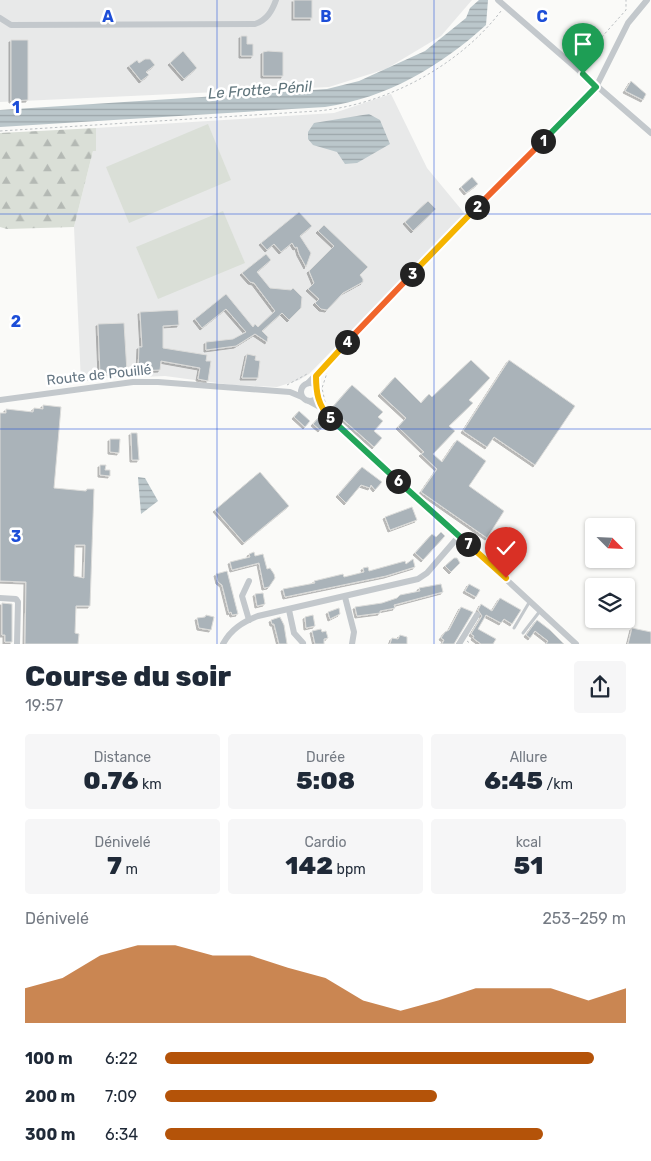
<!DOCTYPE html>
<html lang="fr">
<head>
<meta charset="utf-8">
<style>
	body { margin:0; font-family:Rubik,sans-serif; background:#f6f6f7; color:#1f2937; height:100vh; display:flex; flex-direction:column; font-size:19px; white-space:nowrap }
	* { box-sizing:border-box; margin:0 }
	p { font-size:16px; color:#747a83 }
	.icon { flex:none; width:28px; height:28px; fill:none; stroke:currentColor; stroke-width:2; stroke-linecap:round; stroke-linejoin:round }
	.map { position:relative; height:644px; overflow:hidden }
	.panel { display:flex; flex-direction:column; background:#fff; flex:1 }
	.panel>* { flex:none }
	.needle { width:32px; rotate:114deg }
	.buttons { position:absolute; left:585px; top:518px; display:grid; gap:10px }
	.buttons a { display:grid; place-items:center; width:50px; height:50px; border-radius:5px; background:#fff; box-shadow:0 1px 4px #0004; font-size:25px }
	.pin { position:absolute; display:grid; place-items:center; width:42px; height:42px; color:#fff; margin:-51px -21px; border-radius:50% 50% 50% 0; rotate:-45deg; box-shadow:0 0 5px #0007 }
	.pin .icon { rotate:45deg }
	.km { position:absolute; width:25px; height:25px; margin:-12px; border-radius:50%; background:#222; color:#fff; font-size:14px; line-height:25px; text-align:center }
	.round { display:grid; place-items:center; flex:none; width:52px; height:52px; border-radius:5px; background:#f6f6f7 }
	.summary { display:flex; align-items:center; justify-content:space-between; height:85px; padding:0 25px }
	h1 { font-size:28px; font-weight:800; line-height:38px }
	.metrics { display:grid; grid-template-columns:repeat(3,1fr); gap:8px; height:85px; padding:5px 25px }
	.metrics div { display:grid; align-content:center; border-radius:5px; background:#f6f6f7; text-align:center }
	.metrics b { font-size:25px; font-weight:800 }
	.metrics small { font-size:14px; font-weight:400 }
	.metrics p { font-size:14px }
	.chart { height:140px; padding:10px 25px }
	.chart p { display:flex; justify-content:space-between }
	.chart svg { width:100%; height:90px; margin-top:5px; fill:#b45309; opacity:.7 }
	ul { padding:0 25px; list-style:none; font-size:16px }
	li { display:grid; grid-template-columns:80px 60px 1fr; align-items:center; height:38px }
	li i { height:12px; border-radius:6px; background:#b45309 }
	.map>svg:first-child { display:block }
</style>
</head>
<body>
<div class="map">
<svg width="651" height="644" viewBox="0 0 651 644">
	<defs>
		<pattern id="forest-firs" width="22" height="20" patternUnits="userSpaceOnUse" patternTransform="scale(1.25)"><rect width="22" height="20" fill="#dadfd7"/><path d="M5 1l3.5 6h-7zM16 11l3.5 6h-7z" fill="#b4b9b4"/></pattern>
		<pattern id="water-rules" width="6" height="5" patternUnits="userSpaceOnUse" patternTransform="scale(1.25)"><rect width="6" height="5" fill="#bbc7cb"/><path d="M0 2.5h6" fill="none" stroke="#9ca6aa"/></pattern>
		<filter id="shadow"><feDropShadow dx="-2" dy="2" stdDeviation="0" flood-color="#0004"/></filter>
	</defs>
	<rect width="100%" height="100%" fill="#fafaf8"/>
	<g fill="#e8e9e9">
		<polygon points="0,0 472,0 441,36 386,69 329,87 0,102"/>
		<polygon points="391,94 427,168 465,214 309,374 299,380 277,387 232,385 165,376 141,377 140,373 81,382 74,227 93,151 96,151 96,128 334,113"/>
	</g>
	<g fill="#dadfd7">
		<polygon points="208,124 231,180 129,223 106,167"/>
		<polygon points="223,211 245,263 158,299 136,247"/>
	</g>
	<polygon fill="url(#forest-firs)" points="96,128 96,151 93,151 74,227 7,229 0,227 0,133"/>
	<g fill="url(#water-rules)">
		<path d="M479 0H488L486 25C441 66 387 98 325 107L0 127V110L327 89 359 81 425 51 466 18 470 8Z"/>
		<polygon points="369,114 380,120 390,144 357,163 345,164 337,152 313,145 308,139 308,132 314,123"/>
		<polygon points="138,477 145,478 158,501 141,514"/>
	</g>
	<g fill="#aab3b9" stroke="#dcdcda" fill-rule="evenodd" filter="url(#shadow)">
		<rect x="294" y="0" width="18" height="18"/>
		<polygon points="241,36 247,36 247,44 253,44 253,56 241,56"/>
		<polygon points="11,40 28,40 28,100 11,101"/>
		<polygon points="183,51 197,68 184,79 170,63"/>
		<polygon points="268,51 283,52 283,76 263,76 263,52"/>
		<polygon points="145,59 150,59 155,65 146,72 149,75 141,81 129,66 137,60 139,63"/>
		<polygon points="631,81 646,94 643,100 625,91"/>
		<polygon points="472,177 478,184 466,193 461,187"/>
		<polygon points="428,201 436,209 413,231 405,222"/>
		<polygon points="299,212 312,226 300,236 311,253 306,267 299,254 297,247 295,248 292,243 281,252 274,244 267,250 261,243"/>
		<polygon points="324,225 368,267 360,275 363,279 363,282 343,293 327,310 321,309 315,303 319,299 308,289 314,283 309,271 334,246 318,231"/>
		<polygon points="266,254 271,260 257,272 270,288 291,290 293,288 302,297 301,308 289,320 282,313 262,331 268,337 267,342 255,334 236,346 206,350 206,342 233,339 246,332 226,309 202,328 195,319 226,294 253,327 255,324 258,327 275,311 254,283 250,282 242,273"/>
		<polygon points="178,310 179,325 163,326 163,348 207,355 206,361 211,361 208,381 198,379 200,368 161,361 160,370 138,371 139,347 142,347 140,312"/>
		<polygon points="124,323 127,372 100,374 98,324"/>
		<polygon points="247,354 256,356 255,360 260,361 258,378 242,378"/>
		<polygon points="471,360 490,378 469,400 473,403 449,426 455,431 433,454 442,462 457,440 486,461 469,486 504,511 487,538 421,492 437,469 421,454 424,452 398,427 406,418 380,394 395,377 421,403 429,394 432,397"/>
		<polygon points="509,360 575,406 535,465 494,437 487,447 463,431"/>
		<polygon points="352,385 383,412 378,417 383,421 374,431 382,438 374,447 331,409"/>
		<path d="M43 405 61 407 54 488 86 491 87 489H94L90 606H76L75 633 79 634 78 644H25L26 582 0 581V413H6V409L33 412 34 408 43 409ZM75 545H85L84 578 74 576Z"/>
		<polygon points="299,411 310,421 305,427 294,417"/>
		<polygon points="320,416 327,422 320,430 313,424"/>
		<polygon points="131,433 137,433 139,460 132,460"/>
		<polygon points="110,439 120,439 119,453 110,452"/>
		<polygon points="100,465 106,465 105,470 110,470 110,476 100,475"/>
		<polygon points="362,467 382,482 375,490 371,485 370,488 361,485 346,503 338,495"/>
		<polygon points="260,472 289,506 244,543 215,510"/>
		<polygon points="412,507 417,520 390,530 385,517"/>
		<polygon points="441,532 445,536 423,560 415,553 432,534 436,537"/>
		<polygon points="254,552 255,556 263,554 267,569 270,568 274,574 275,578 269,587 264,588 259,563 232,570 230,562 250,557 249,554"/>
		<polygon points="454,558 457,558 460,563 451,572 445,566"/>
		<polygon points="413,559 415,567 386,576 285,597 283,589 315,583 314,581 343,574 344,577 364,572 363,568 368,567 369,571 405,561 406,564"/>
		<polygon points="227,571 238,614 232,615 231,612 229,613 222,585 218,582 216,574"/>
		<polygon points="441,584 443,592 394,605 395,608 380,611 380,613 357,616 355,607 382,603 397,598 400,595 420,591 419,588"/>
		<polygon points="469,584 480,590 476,597 465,591"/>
		<polygon points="263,593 265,604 257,606 255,594"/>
		<polygon points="500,598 521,610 512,624 504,619 501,623 486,615 478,629 496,639 493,644 481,644 473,638 474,636 471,634 482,616 478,610 481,604 492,611"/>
		<polygon points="2,603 12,604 12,642 5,642 5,635 2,635"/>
		<polygon points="461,607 473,612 454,644 442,644 444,640 441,638 445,632 449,630"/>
		<polygon points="339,608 340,614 330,619 328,612"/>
		<polygon points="206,615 214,617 211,630 199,628 197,618 205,617"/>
		<polygon points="313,615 315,626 306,628 305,617"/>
		<polygon points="280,617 284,625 287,644 279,644 274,624 272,624 271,620"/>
		<polygon points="537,620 550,630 564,644 546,644 548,641 535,631 530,638 526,635"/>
		<polygon points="632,628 651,632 651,644 628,644"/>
		<polygon points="321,629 322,632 326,631 328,638 324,639 324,644 315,644 312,631"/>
		<polygon points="400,635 407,637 407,644 390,644 392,638 398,639"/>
	</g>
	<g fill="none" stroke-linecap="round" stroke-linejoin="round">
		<g stroke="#bbbfc2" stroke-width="1" stroke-dasharray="2.5 2.5" stroke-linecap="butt">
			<polyline points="584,67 592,48 626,10 626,0"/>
			<path d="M0 131 317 111C386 105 459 66 501 11"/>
			<polyline points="287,385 307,374"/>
			<polyline points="325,402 322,388 327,373"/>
			<polyline points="467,641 471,644"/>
		</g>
		<g stroke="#c3c8cc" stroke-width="3">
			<polyline points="514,628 530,601"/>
			<polyline points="523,633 540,611"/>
		</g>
		<g stroke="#c3c8cc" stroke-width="6">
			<polyline points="498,0 651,133"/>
			<path d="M0 18 11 25 255 24C267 20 272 11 276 0"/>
			<circle cx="310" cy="392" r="9"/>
			<polyline points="308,383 396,290 596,87 628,23 647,0"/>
			<polyline points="0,400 133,382 158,382 290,392 302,397"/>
			<polyline points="309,401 320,407 576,644"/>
			<polyline points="249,581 242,596 249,620"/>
			<polyline points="345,597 354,632 352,644"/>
			<polyline points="0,598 16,599 18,602 17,644"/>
			<polyline points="289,610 294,633 303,643"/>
			<path d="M223 644C231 629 243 622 258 616L418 579 427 573 459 536"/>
			<polyline points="459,644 477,615"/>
		</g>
	</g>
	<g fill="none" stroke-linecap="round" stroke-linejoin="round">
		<g stroke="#fff" stroke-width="10">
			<polyline id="split-1" points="543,141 596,87 583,74"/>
		</g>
		<g stroke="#fff" stroke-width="10">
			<polyline id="split-2" points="477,207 543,141"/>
		</g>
		<g stroke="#fff" stroke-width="10">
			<polyline id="split-3" points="412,274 477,207"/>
		</g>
		<g stroke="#fff" stroke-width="10">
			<polyline id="split-4" points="347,342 412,274"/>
		</g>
		<g stroke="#fff" stroke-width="10">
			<path id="split-5" d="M330 418C318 405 316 393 316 376L347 342"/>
		</g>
		<g stroke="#fff" stroke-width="10">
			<polyline id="split-6" points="330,418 398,481"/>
		</g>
		<g stroke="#fff" stroke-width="10">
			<polyline id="split-7" points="398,481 468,544"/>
		</g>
		<g stroke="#fff" stroke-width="10">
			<polyline id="split-8" points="468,544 506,578"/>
		</g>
		<use href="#split-1" stroke="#22a559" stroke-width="6"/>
		<use href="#split-2" stroke="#f0652b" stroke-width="6"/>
		<use href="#split-3" stroke="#f5b400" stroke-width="6"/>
		<use href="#split-4" stroke="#f0652b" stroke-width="6"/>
		<use href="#split-5" stroke="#f5b400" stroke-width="6"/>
		<use href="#split-6" stroke="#22a559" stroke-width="6"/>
		<use href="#split-7" stroke="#22a559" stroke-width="6"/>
		<use href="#split-8" stroke="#f5b400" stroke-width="6"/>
	</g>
	<path fill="none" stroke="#1d4ed8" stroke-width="1" stroke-opacity="0.55" d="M217 0V644M434 0V644M0 214H651M0 429H651"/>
	<g text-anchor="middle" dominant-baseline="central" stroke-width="5" stroke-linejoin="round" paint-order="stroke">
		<g font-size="14" fill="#657683" stroke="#fff">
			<text transform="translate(99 375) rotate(-6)">Route de Pouillé</text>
		</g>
		<g font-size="15" font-style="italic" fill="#60757c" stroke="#fff">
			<text transform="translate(260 90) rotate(-4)">Le Frotte-Pénil</text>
		</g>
	</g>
	<g font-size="16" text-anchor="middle" font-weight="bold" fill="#1d4ed8" stroke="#fff" stroke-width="5" stroke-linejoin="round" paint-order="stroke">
		<text x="108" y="22">A</text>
		<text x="326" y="22">B</text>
		<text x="542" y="22">C</text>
		<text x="16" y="113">1</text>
		<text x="16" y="327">2</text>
		<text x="16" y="542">3</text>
	</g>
</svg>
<div class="buttons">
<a><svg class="needle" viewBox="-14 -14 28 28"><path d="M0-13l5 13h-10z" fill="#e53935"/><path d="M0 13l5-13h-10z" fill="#747a83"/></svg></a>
<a><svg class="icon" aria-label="layers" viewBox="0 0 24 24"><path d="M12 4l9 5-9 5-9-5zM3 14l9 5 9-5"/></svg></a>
</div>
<div class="pin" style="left:583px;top:74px;background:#1e9e55"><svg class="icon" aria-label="arrive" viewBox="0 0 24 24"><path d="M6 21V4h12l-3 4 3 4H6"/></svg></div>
<div class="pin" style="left:506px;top:578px;background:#d93025"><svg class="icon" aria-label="check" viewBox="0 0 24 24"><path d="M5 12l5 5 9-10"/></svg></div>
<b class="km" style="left:543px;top:141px">1</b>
<b class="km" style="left:477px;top:207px">2</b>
<b class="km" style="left:412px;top:274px">3</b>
<b class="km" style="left:347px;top:342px">4</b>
<b class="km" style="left:330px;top:418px">5</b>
<b class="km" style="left:398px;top:481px">6</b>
<b class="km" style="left:468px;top:544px">7</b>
</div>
<section class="panel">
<div class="summary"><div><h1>Course du soir</h1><p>19:57</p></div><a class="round"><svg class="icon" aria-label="share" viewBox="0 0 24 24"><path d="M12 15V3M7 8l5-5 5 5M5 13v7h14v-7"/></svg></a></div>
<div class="metrics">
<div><p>Distance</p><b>0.76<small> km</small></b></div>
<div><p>Durée</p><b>5:08</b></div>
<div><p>Allure</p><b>6:45<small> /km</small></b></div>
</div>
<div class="metrics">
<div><p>Dénivelé</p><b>7<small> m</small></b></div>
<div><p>Cardio</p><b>142<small> bpm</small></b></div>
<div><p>kcal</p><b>51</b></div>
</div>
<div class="chart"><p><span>Dénivelé</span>253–259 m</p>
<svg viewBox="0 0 160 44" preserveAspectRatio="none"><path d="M0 44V27L10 22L20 11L30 6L40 6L50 11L60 11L70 17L80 22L90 33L100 38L110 33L120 27L130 27L140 27L150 33L160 27V44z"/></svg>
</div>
<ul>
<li><b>100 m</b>6:22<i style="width:93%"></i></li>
<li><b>200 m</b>7:09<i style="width:59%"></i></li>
<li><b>300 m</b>6:34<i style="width:82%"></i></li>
</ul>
</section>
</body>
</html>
